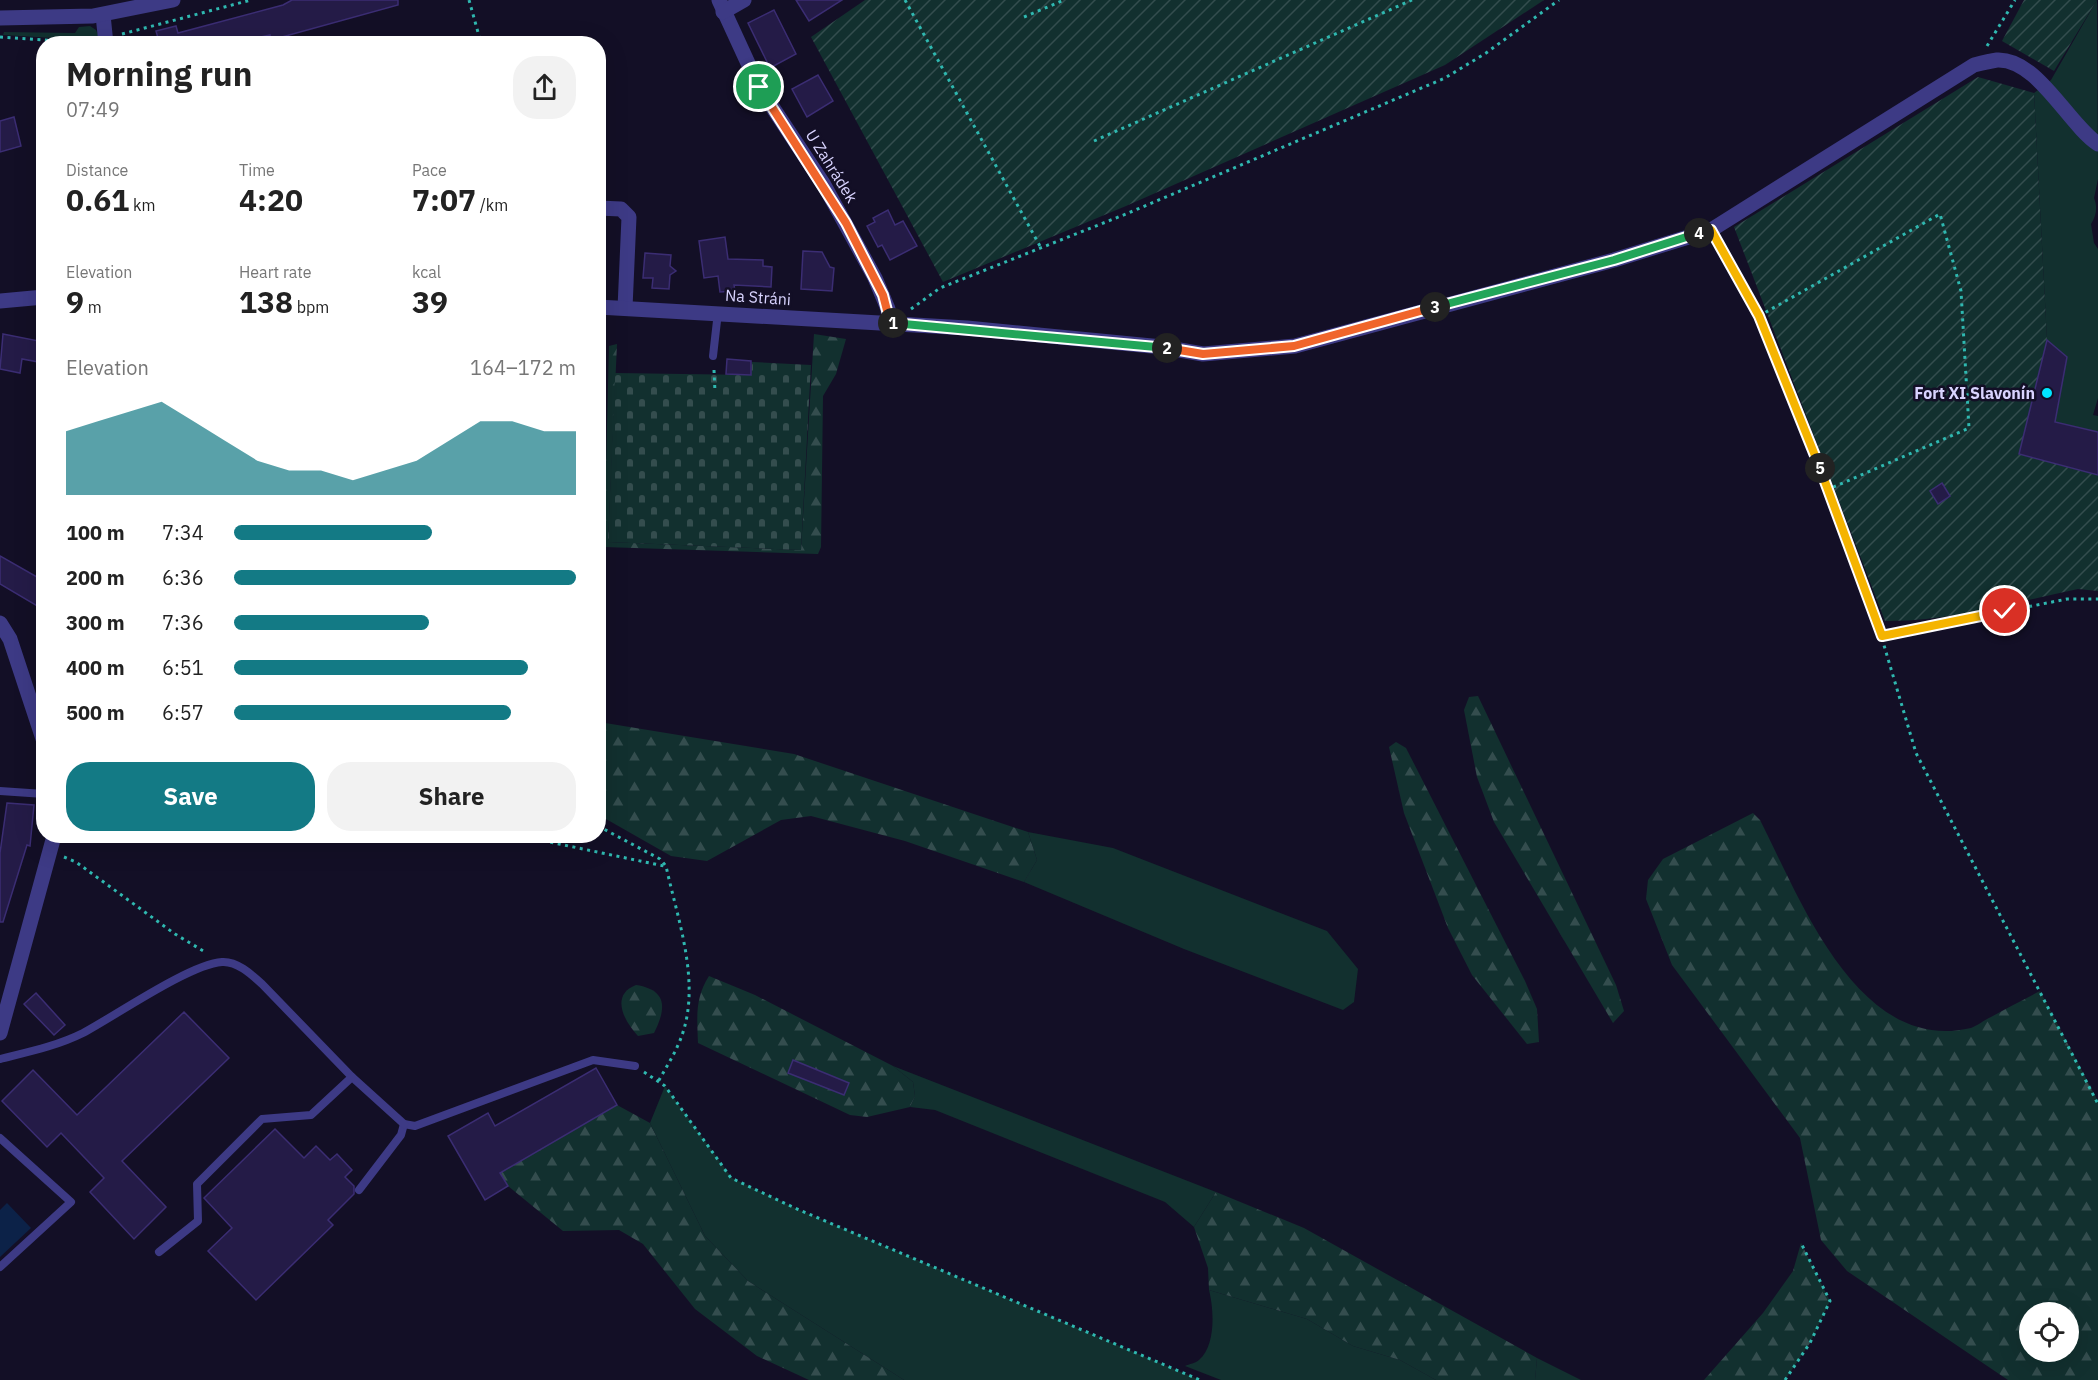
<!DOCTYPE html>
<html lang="en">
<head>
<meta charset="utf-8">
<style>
	body { margin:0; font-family:"IBM Plex Sans",sans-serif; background:#f2f2f2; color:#222; height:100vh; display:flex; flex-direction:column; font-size:22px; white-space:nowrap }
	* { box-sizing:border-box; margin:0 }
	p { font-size:20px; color:#767676 }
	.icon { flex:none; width:33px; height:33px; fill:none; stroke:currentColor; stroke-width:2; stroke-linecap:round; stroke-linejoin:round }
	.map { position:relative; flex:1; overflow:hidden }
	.sheet { position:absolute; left:36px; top:36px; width:570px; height:807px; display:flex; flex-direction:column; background:#fff; border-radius:24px; box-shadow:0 6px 24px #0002 }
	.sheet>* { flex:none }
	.tools { position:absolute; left:2019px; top:1302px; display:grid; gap:12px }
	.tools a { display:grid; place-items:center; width:60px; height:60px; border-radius:50%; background:#fff; box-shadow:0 6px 24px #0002; font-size:30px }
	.pin { position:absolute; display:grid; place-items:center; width:51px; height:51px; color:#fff; margin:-26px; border:3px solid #fff; border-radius:50%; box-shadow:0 2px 6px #0007 }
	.km { position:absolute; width:30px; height:30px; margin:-15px; border-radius:50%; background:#222; color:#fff; font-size:16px; line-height:30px; text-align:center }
	.round { display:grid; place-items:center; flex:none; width:63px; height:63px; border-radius:24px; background:#f2f2f2 }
	.head { display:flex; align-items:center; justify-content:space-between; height:102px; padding:0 30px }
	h1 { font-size:33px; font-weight:700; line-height:45px }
	.metrics { display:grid; grid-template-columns:repeat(3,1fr); gap:9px; height:102px; padding:6px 30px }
	.metrics div { display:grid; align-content:center }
	.metrics b { font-size:30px; font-weight:700 }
	.metrics small { font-size:16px; font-weight:400 }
	.metrics p { font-size:16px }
	.chart { height:168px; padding:12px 30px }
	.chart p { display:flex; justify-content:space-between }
	.chart svg { width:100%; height:108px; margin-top:6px; fill:#137a85; opacity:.7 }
	.action { display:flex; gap:12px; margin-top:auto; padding:12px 30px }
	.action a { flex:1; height:69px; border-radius:24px; background:#137a85; color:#fff; font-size:24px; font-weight:700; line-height:69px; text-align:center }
	.action a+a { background:#f2f2f2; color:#222 }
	ul { padding:0 30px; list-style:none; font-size:20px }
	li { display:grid; grid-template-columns:96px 72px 1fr; align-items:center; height:45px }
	li i { height:15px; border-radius:8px; background:#137a85 }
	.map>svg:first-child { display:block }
</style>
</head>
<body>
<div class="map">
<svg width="2098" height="1380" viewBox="0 0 2098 1380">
	<defs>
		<pattern id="forest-firs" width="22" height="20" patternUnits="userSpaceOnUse" patternTransform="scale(1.5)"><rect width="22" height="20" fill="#12302f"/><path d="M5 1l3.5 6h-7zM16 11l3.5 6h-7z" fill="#344d4e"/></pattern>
		<pattern id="cemetery-stones" width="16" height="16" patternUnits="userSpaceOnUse" patternTransform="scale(1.5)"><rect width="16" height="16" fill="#12302f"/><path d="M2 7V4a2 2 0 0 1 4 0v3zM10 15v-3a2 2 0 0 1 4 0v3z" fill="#344d4e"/></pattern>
		<pattern id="garden-furrows" width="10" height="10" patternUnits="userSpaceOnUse" patternTransform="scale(1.5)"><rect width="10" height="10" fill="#12302f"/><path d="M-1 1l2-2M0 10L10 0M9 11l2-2" fill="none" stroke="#344d4e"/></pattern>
	</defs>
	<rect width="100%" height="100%" fill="#130f26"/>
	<g fill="#12302f">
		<path d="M2097 0 2098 179 2094 198C2098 208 2096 216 2091 224L2094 243 2098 249V398L2093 415 2098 416V432L2055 422 2067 357 2047 340 2034 93 2051 80Z"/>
		<polygon points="90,26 96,30 99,37 86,40 3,35 4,32 75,33 79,27"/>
		<polygon points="1028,832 1113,848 1327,931 1358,969 1354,1002 1343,1010 1184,949 1024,882 1037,860"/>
		<polygon points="893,1066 1216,1192 1194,1227 1165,1202 935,1110 910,1107 915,1096 913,1082"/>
		<polygon points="665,1086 732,1178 797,1209 1200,1380 904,1380 748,1281 705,1236 650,1123"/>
		<path d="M1209 1290 1307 1319 1353 1346 1400 1360 1436 1380H1221L1185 1366C1189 1364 1196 1363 1199 1360 1216 1345 1214 1310 1209 1290Z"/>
		<polygon points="1537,1358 1581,1380 1535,1380"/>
	</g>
	<g fill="url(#forest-firs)" fill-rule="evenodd">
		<polygon points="814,334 846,339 836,374 823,396 821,547 818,554 604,547 609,346 617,344 608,542 801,550"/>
		<polygon points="1478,696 1616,985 1624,1011 1613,1023 1494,822 1477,777 1464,710 1469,697"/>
		<polygon points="599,722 794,754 1028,832 1037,860 1024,882 905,841 811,816 781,820 707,861 671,856 599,815"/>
		<polygon points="1396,742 1406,748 1525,981 1537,1009 1539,1042 1527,1044 1472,975 1448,928 1404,813 1389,747"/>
		<path d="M1753 813 1760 820C1800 898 1858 1055 1971 1028 1977 1026 1984 1020 1991 1017 2007 1008 2023 1000 2040 991L2098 1101V1380H2008L1847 1271 1821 1240 1800 1138 1672 965 1646 899 1648 880 1663 859ZM2030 1312H2068V1352H2030Z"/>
		<path d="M709 976 755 995 893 1066 913 1082 915 1096 910 1107 867 1117 850 1115 698 1043C697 1017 695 998 709 976Z"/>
		<path d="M636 985C668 990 666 1009 654 1033L638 1036C624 1021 610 995 636 985Z"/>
		<polygon points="617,1105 650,1123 705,1236 748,1281 904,1380 809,1380 757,1356 695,1309 643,1244 619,1230 563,1231 508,1186 500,1173"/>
		<polygon points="1216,1192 1304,1228 1537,1358 1535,1380 1436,1380 1400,1360 1353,1346 1307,1319 1209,1290 1208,1268 1194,1227"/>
		<polygon points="1801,1243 1830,1301 1810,1343 1785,1380 1704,1380 1763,1313 1793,1271"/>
	</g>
	<polygon fill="url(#cemetery-stones)" points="752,362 811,365 801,550 608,542 615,373 751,375"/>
	<g fill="url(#garden-furrows)">
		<polygon points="865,0 1544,0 1445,65 1126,206 943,282 811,37"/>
		<polygon points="2024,0 2097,0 2054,71 2002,41"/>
		<path d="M1978 77 2034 93 2047 340 2019 454 2098 475V591L2078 589C2015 602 1950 622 1885 621L1734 227Z"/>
	</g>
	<polygon fill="#0c2248" points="7,1203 31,1228 0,1257 0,1210"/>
	<g fill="#241b47" stroke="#3b2d73" stroke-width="1.5">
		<polygon points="292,0 398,0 398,5 271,40 270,35 230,44 155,44 154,39 158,38 156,31 176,26 178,33 283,5"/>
		<polygon points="796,0 842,0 809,21"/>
		<polygon points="774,10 796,54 770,68 748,23"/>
		<polygon points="818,75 833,101 807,117 792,89"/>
		<polygon points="14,117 21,146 0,152 0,121"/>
		<polygon points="888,210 895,225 903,221 917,246 890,260 882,245 878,247 867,226 875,222 873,218"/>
		<polygon points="725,237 728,259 763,260 763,266 772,267 771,287 734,285 735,291 720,292 718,276 704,278 699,241"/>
		<polygon points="803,251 822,252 830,267 834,268 832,291 801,289"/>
		<polygon points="645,253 671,255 670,266 676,271 670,275 669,289 652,288 653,278 643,278"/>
		<polygon points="3,334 44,342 44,363 22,359 20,373 0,369"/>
		<polygon points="2047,340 2067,357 2055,422 2098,432 2098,475 2019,454"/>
		<polygon points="727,359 751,361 751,375 726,374"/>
		<polygon points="1942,483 1950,496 1938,504 1930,491"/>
		<polygon points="0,556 44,581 44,610 0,584"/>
		<polygon points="7,803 34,805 30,846 27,845 3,922 0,922 0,853"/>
		<polygon points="36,993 65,1025 54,1035 24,1004"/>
		<polygon points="184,1012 229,1058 122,1161 166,1207 134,1239 90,1192 104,1178 61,1133 47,1147 2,1101 33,1070 77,1115"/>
		<polygon points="793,1060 849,1083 844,1095 788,1073"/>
		<polygon points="596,1068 617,1105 500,1173 508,1186 485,1200 448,1136 488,1113 495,1126"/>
		<polygon points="275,1129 304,1158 316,1146 330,1160 337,1154 352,1170 345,1177 354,1186 354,1194 328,1220 333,1225 256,1300 208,1251 232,1228 204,1198"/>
	</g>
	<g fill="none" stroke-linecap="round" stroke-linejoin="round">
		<g stroke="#2fb8b0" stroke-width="3" stroke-dasharray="3 4.5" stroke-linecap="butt">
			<polyline points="469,0 481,43"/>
			<polyline points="905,0 1041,248"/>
			<polyline points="1024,17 1064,0"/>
			<polyline points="122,34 251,0"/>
			<polyline points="0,37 91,43"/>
			<polyline points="1987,46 2015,0"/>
			<polyline points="1094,141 1412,0"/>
			<polyline points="1719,244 1759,316 1829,489 1875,615 1916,753 2098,1104"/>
			<polyline points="911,309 940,288 1126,214 1445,78 1486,53 1559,0"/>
			<polyline points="1759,316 1940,214 1961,291 1969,428 1829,489"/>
			<polyline points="714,370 715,392"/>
			<polyline points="1882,636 2067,599 2098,599"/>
			<path d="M598 826 660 859 666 866C678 922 704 989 678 1045 673 1057 665 1069 658 1082"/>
			<polyline points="521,836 664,866"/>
			<polyline points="64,857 76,862 175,934 205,952"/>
			<polyline points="644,1072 665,1086 731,1178 797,1209 1200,1380"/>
			<polyline points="1785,1380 1810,1343 1830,1301 1801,1243"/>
		</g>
		<g stroke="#3d3a85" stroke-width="8">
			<polyline points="713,356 718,312"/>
			<polyline points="0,791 44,794"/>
			<path d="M0 1059C28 1052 57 1046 83 1033 115 1016 190 964 222 962 237 961 251 974 262 984L352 1077"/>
			<polyline points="0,1138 71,1202 0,1267"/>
			<polyline points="359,1190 401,1135 404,1124 415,1126 593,1060 635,1066"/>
			<polyline points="159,1252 198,1221 197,1184 262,1119 311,1115 352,1077 404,1124"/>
		</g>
		<g stroke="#3d3a85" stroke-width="15">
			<polyline points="719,0 759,87 824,185 875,278 888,309 889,322"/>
			<polyline points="723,12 744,0"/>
			<polyline points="103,15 106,44"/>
			<polyline points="0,18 93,16 173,0"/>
			<polyline points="598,208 621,209 629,217 625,308"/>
			<polyline points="0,301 44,297"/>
			<path d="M598 307 967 328 1162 347 1203 354 1295 346 1614 260 1711 230 1974 65C1982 63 1990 61 1997 60 2037 58 2068 124 2098 144"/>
			<polyline points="0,623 10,639 44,742"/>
			<polyline points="0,1033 54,836"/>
		</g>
	</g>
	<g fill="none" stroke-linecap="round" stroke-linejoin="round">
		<g stroke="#fff" stroke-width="12">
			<polyline id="split-1" points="759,87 846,223 883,295 890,322 893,323"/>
		</g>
		<g stroke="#fff" stroke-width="12">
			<polyline id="split-2" points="893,323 1167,348"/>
		</g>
		<g stroke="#fff" stroke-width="12">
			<polyline id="split-3" points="1167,348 1203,354 1294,346 1435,307"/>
		</g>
		<g stroke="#fff" stroke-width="12">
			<polyline id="split-4" points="1435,307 1614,260 1699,233"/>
		</g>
		<g stroke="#fff" stroke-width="12">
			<polyline id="split-5" points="1699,233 1711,230 1759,316 1820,468"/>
		</g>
		<g stroke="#fff" stroke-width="12">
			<polyline id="split-6" points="1820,468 1882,636 2005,611"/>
		</g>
		<use href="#split-1" stroke="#f0652b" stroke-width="8"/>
		<use href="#split-2" stroke="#22a559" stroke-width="8"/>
		<use href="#split-3" stroke="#f0652b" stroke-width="8"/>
		<use href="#split-4" stroke="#22a559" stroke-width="8"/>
		<use href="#split-5" stroke="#f5b400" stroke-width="8"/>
		<use href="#split-6" stroke="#f5b400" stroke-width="8"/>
	</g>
	<circle fill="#00e5ff" stroke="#130f26" stroke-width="2" cx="2047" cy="393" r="6"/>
	<g text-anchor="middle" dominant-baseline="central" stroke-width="5" stroke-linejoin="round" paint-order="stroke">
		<g font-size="16" fill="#d9d4ff" stroke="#130f26">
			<text transform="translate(832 166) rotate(58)">U Zahrádek</text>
			<text transform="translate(758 297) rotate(4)">Na Stráni</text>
		</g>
		<g font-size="16" font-weight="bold" fill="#d9d4ff" stroke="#130f26" text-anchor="end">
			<text x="2035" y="393">Fort XI Slavonín</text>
		</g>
	</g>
</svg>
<div class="tools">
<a><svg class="icon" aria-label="locate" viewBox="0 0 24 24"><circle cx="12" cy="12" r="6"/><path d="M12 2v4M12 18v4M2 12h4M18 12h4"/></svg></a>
</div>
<div class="pin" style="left:759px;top:87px;background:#1e9e55"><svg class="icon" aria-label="arrive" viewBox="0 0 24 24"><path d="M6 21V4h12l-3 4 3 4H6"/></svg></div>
<div class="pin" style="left:2005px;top:611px;background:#d93025"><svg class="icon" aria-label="check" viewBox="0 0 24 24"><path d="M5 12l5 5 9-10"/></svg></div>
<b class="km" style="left:893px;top:323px">1</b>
<b class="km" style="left:1167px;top:348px">2</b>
<b class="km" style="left:1435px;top:307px">3</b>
<b class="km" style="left:1699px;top:233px">4</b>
<b class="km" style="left:1820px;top:468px">5</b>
<section class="sheet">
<div class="head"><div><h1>Morning run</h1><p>07:49</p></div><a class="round"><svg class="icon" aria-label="share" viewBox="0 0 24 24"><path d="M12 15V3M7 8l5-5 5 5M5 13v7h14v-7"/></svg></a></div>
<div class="metrics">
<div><p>Distance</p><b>0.61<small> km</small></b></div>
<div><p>Time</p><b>4:20</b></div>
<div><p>Pace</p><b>7:07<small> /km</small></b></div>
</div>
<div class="metrics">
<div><p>Elevation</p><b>9<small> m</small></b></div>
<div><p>Heart rate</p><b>138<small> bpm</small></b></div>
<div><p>kcal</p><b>39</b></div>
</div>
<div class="chart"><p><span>Elevation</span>164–172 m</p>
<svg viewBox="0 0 160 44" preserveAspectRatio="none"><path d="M0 44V18L10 14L20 10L30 6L40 14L50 22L60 30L70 34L80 34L90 38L100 34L110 30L120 22L130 14L140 14L150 18L160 18V44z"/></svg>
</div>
<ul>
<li><b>100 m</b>7:34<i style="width:58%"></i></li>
<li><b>200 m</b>6:36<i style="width:100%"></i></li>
<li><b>300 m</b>7:36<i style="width:57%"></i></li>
<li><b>400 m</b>6:51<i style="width:86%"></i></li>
<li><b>500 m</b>6:57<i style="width:81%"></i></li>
</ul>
<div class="action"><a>Save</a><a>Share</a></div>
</section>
</div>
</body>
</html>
